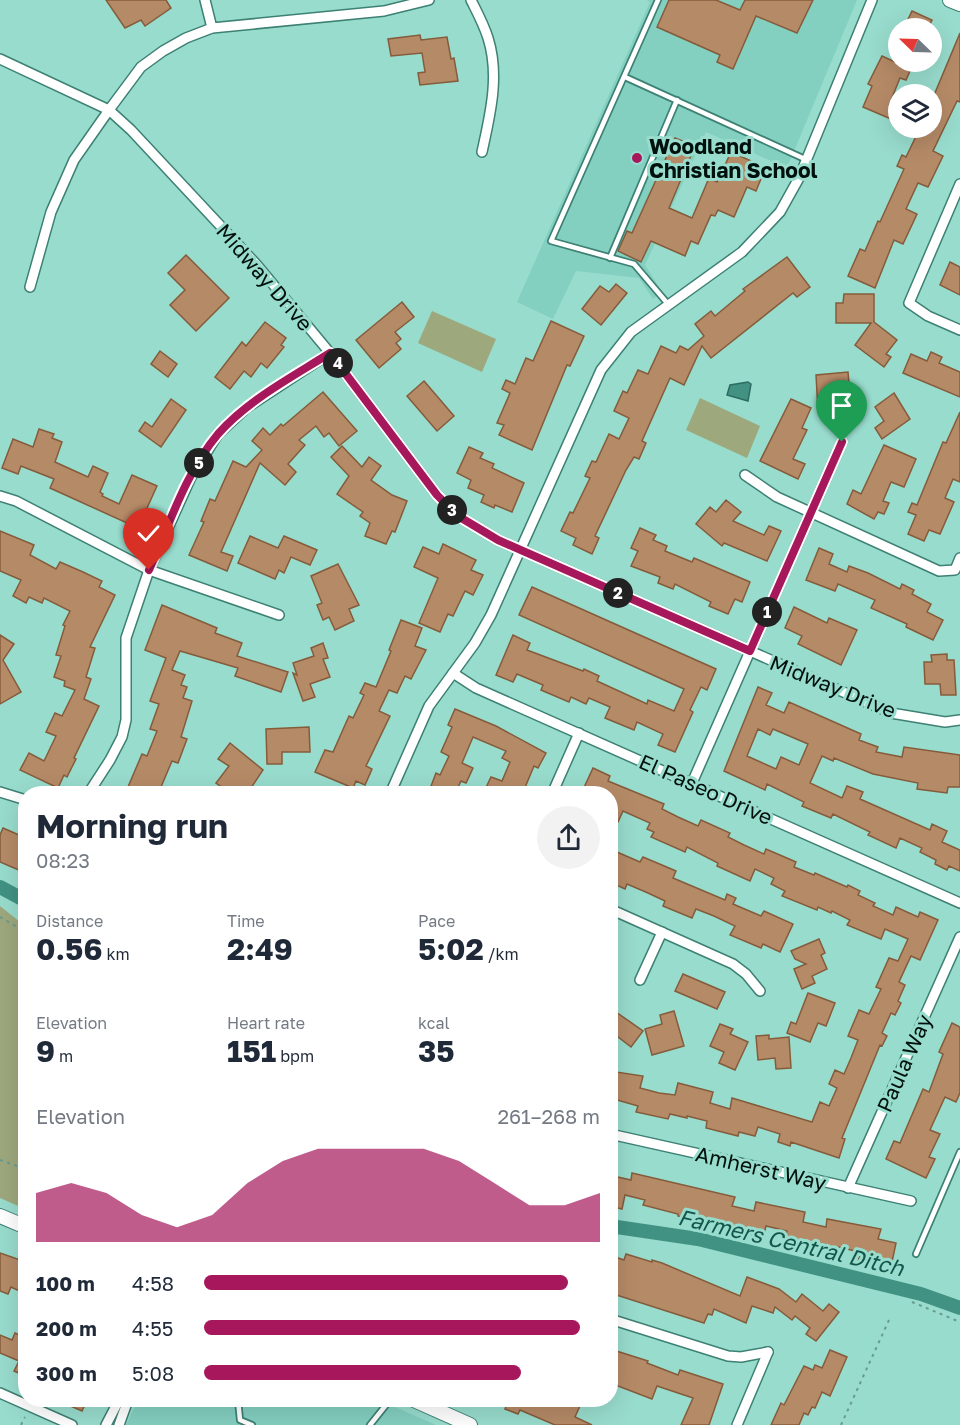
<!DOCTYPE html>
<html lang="en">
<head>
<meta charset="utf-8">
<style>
	body { margin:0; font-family:"Golos Text",sans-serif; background:#f2f2f3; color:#1f2937; height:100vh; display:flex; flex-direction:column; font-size:22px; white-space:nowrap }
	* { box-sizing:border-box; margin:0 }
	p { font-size:20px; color:#747a83 }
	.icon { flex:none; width:33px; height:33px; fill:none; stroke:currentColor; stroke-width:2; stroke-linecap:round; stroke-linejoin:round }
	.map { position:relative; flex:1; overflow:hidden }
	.details { position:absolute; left:18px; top:786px; width:600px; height:621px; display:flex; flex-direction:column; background:#fff; border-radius:24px; box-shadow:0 6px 24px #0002 }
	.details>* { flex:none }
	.needle { width:39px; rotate:293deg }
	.fabs { position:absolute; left:888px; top:18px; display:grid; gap:12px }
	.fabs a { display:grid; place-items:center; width:54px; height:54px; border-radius:50%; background:#fff; box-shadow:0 6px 24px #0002; font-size:30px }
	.pin { position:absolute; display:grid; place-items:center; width:51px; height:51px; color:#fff; margin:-62px -26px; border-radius:50% 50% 50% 0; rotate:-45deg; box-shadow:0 0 6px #0007 }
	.pin .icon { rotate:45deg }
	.km { position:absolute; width:30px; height:30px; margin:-15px; border-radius:50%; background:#222; color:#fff; font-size:16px; line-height:30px; text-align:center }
	.round { display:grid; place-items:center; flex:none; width:63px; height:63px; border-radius:32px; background:#f2f2f3 }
	.summary { display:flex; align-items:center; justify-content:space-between; height:102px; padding:0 18px }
	h1 { font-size:33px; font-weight:700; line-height:45px }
	.figures { display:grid; grid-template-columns:repeat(3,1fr); gap:9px; height:102px; padding:6px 18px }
	.figures div { display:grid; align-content:center }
	.figures b { font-size:30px; font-weight:700 }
	.figures small { font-size:16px; font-weight:400 }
	.figures p { font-size:16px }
	.chart { height:168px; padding:12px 18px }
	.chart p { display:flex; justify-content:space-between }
	.chart svg { width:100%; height:108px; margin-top:6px; fill:#a6185b; opacity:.7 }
	ul { padding:0 18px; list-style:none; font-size:20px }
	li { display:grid; grid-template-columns:96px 72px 1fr; align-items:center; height:45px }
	li i { height:15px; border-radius:8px; background:#a6185b }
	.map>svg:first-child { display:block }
</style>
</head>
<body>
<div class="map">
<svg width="960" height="1425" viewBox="0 0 960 1425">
	<rect width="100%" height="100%" fill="#98dccd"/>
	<g fill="#83cfc0">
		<polygon points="647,0 857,0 787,168 706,132 645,265 662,292 653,299 639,278 576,271 553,319 517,302 650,2"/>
		<polygon points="138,1400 379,1400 436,1425 126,1425"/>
	</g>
	<g fill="#9da87d">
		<polygon points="432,311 496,339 482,372 418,343"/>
		<polygon points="700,398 760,426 747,458 686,430"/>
		<polygon points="0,906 25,926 25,1209 0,1198"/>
	</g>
	<polygon fill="#419283" stroke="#2e6b60" stroke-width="1.5" points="748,382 751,384 748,401 727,395 730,385"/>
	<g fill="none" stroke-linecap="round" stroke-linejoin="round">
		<g stroke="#419283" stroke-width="14">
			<polyline points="0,887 26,901"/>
			<polyline points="610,1226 698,1239 921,1294 960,1308"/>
		</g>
	</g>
	<g fill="#b58a67" stroke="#855c3b" stroke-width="1.5" fill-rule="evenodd">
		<polygon points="106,0 166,0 171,8 145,26 141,20 125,28"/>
		<polygon points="669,0 716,0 740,10 745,0 813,0 797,33 756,16 733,69 717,62 720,55 657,27"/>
		<polygon points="912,11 932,20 928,28 904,28"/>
		<polygon points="960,33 960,102 957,101 933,151 943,156 928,187 918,183 906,209 917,214 903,244 894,240 875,288 848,276 860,249 865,251 878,221 880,222 904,169 897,166 902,155 906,157 920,128 932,128 932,100"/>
		<polygon points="420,35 421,40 447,37 451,59 454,58 458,81 420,85 418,73 425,72 422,53 391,56 388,39"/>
		<polygon points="882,56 895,62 914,62 906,80 900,78 889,105 896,108 891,119 863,107 872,86 868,84"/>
		<polygon points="675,138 695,146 669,208 692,218 709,178 717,182 731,152 751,161 748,168 763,174 756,191 747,187 734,217 718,210 715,216 711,215 698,244 691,241 685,256 651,241 641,262 618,251 627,231 632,233"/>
		<polygon points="186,255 229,298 196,331 170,305 185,290 168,273"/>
		<polygon points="787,257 810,287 797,297 793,293 711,358 702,346 684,385 670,378 642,441 646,443 639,459 634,457 626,470 595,536 599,538 592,554 573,545 576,538 561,531 570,512 573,513 590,478 585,476 592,461 596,462 609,434 619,439 629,418 614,411 623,391 627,393 638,370 648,374 661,346 676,353 680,346 688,350 704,336 695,324 711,311 715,316 745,291 743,289"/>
		<polygon points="950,262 960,267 960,295 940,285"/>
		<polygon points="616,284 627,293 601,325 582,309 600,286 609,292"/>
		<polygon points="844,294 874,294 874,322 897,340 886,354 891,357 884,367 855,345 871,323 836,323 836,303 843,303"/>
		<polygon points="402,302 414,317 395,332 401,339 396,343 401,349 379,368 356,340"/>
		<polygon points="551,321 584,336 570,366 567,365 532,450 499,435 504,425 497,423 510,393 502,389 506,380 515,384 526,358 533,361"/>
		<polygon points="265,322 286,338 281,345 284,347 267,368 261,363 251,377 244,371 230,389 215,377 242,342 246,346"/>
		<polygon points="160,351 177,364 168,377 151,364"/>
		<polygon points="931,352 942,357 939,363 960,372 960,397 903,373 911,354 927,361"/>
		<polygon points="848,372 851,407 818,411 816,375"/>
		<polygon points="424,381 454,416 437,431 407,396"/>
		<polygon points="323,392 357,431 339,446 329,433 324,437 316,426 299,440 305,445 288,464 296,472 285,485 260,463 221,552 233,556 227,571 189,555 204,522 201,521 210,499 215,501 233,461 246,467 262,450 252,441 263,428 270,435 281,424 283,426"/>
		<polygon points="894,393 910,419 882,439 875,428 884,421 875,407"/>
		<polygon points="171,399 186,410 161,447 139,431 145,422 152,427"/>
		<polygon points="791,399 811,408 802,428 807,430 793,459 805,464 798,479 760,461"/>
		<polygon points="960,412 960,482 953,479 945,498 954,502 940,534 929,530 924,541 908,534 916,515 908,512 912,503 917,505 943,442 946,443"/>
		<polygon points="39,429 54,434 52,438 62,442 55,462 88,477 93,466 108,473 100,492 103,494 102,496 119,504 132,475 157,486 138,528 50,488 54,479 21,466 18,474 2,468 13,439 33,447"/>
		<polygon points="884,445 916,459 904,487 891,482 883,501 889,503 884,514 878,512 874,519 847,504 853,490 861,494"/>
		<polygon points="342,446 362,467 369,457 381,466 371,480 392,495 407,501 395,532 392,531 386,544 365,536 370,523 360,516 363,512 337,494 349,476 331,457"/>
		<polygon points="469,447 483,453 480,458 494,464 492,468 524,483 512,512 495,505 494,508 481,502 484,495 468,488 471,480 457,473"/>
		<polygon points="726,500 741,512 733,521 764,535 769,526 781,531 767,561 724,543 722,546 696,524 710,507 716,512"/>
		<polygon points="640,528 656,535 653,540 667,546 665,551 692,562 694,558 750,582 742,602 735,599 728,614 709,606 711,602 675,584 673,589 658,583 660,577 631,566 638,551 631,548"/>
		<polygon points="0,531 34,545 30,555 56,569 60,562 83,572 102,581 99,587 115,595 90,647 95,648 86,677 91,679 84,699 99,706 74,758 76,759 67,777 64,775 58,788 20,770 29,753 44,761 56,736 46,732 55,713 62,716 75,690 64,686 65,681 54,677 61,656 56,655 65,626 63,625 70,611 44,598 42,603 29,597 26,603 13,596 21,580 0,571"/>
		<polygon points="250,536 278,548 284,536 317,550 310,565 291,557 284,573 279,570 275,579 238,563"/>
		<polygon points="443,544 476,560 471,570 483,575 473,595 465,591 453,616 448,614 440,632 419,623 438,578 414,567 423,547 439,554"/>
		<polygon points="819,548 833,554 829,564 847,572 849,566 868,573 900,589 902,584 914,590 912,594 931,604 927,612 943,620 933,640 906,627 907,624 871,608 875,600 838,584 835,591 806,580"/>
		<polygon points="338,564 359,605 349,609 354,621 335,630 329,617 323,620 317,605 322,603 311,576"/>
		<polygon points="532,587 716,669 707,690 701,687 690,710 693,712 675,752 658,745 663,734 637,722 634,730 605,718 610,707 589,698 586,704 571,697 569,702 541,690 543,685 517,674 513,682 496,675 513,635 530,643 527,650 583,671 584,669 599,676 597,681 647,704 648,700 674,711 684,689 519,615"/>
		<polygon points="162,605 217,628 215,633 242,643 237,656 288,672 281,692 235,676 238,668 180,651 172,670 185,675 181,685 187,687 183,698 192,701 181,737 187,739 178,763 172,761 158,794 125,794 142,754 147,756 157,731 150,729 159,704 150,701 166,658 145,650"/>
		<polygon points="794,607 827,623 829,618 857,630 841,665 798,644 802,636 785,628"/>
		<polygon points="401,620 422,628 415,646 426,650 411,679 405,676 397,693 389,690 379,711 390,716 366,766 372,769 365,785 356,781 353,788 315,772 325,750 333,752 349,716 353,718 364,695 360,693 365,683 376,687 391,651 389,650"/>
		<polygon points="0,635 14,644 3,660 21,692 0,704"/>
		<polygon points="323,643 328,658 323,659 330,677 310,684 315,697 303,701 293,673 297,675 293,663 314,656 311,648"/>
		<polygon points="947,654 947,660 954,660 956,695 941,695 940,684 925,684 924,662 932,662 931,655"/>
		<path d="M758 687 772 693 766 705 784 713 789 702 861 734 859 740 878 747 876 752 902 757 904 747 960 755V787H948L947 793 917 789 918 783 873 774 834 758 833 761 822 756 810 783 842 798 847 786 863 792 860 799 930 830 932 824 947 831 942 842 960 850V871L949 866 947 870 935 864 936 860 920 852 922 848 900 838 896 848 868 835 870 832 833 814 831 818 802 806 804 802 767 784 765 790 724 771ZM758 729 770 735 773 729 808 744 799 765 781 757 776 769 747 756Z"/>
		<polygon points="455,709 496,726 546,753 538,768 534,766 524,790 519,787 517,794 483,794 491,777 502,781 510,762 502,758 506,751 473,737 462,763 473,768 466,783 461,781 455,794 428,794 436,773 440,775 449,756 441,752 452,727 448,725"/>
		<polygon points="309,727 310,752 282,752 282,764 267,764 266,729"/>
		<polygon points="230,743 263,770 247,794 240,794 230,787 227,791 216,783 229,766 218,759"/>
		<polygon points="593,768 610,776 608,781 664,804 662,809 678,817 698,826 701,820 730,833 728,837 744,845 764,854 766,849 796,862 794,867 814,875 815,873 847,887 848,885 860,891 858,895 875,903 873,906 893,915 896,907 918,917 920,912 938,920 920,960 911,956 899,982 905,985 898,1001 901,1003 895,1015 891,1013 882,1033 887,1036 882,1046 880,1045 842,1138 845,1139 839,1158 791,1142 790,1146 778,1142 780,1134 758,1127 755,1136 739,1132 738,1136 706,1128 707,1121 687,1116 687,1118 670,1114 668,1119 636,1112 638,1106 610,1098 610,1071 643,1076 640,1088 659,1093 675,1095 678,1083 713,1092 710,1103 730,1109 732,1098 812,1122 820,1102 829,1106 837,1088 829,1084 835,1070 844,1074 851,1058 858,1040 848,1036 859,1010 869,1014 881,989 876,987 889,958 898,961 908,939 885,929 881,939 847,925 850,920 832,911 831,913 818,907 817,910 782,896 785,891 771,884 774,878 755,869 750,881 717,866 718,863 687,847 685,852 651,837 654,832 647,829 650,823 623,811 618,822 610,819 610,794 581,794"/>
		<polygon points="3,828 26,838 26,860 21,871 0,862 0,835"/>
		<polygon points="610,849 640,862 643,857 676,871 673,878 725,900 727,894 736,898 733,904 761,916 764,911 793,924 780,952 763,944 761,948 730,935 735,926 714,916 696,909 692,918 663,906 665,901 648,893 627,884 625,889 610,882"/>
		<polygon points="819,939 825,953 821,955 827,969 812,976 815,983 802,989 794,969 806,964 795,959 791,951"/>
		<polygon points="683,974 725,992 717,1009 675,991"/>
		<polygon points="808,993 835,1003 826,1026 818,1023 810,1042 787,1033 791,1022 796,1024"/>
		<polygon points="674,1011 684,1046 652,1055 645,1029 662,1024 660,1015"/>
		<polygon points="616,1012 643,1031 631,1047 618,1037 610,1047 610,1019"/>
		<polygon points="952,1023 960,1027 960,1093 956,1102 945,1097 930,1130 940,1134 929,1157 935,1159 926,1178 886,1159 894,1141 900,1143 923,1089 929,1092 943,1054 939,1052"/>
		<polygon points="720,1024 733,1029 730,1034 748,1042 735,1070 719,1063 724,1052 710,1046"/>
		<polygon points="769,1035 769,1039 789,1037 791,1068 776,1069 775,1058 758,1060 756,1036"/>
		<polygon points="632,1173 735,1197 732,1206 754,1211 756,1202 805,1212 803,1222 826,1227 827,1219 881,1229 878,1239 896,1243 892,1262 875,1258 873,1266 858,1262 860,1252 838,1247 837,1254 821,1250 821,1247 785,1238 787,1231 766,1226 763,1238 749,1234 749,1231 706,1220 705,1224 678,1216 678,1214 643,1205 645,1200 625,1195 622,1209 610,1206 613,1176 631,1180"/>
		<polygon points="0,1253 26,1262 26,1294 11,1287 8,1294 0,1291"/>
		<polygon points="626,1254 652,1262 652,1260 662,1263 740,1296 747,1277 779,1289 796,1302 802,1294 823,1311 829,1304 839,1312 816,1341 806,1334 810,1328 795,1316 792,1320 775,1307 773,1313 752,1306 746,1323 714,1309 712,1315 708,1314 704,1323 610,1293 610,1255 624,1260"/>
		<polygon points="15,1333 26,1338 26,1376 14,1371 19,1361 0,1353 0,1335 12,1340"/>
		<polygon points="610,1349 648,1361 647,1363 678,1375 680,1370 723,1384 709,1425 681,1425 693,1398 657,1386 652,1399 610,1383"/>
		<polygon points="830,1350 847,1357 830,1396 822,1392 815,1408 812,1407 808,1415 804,1413 799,1425 771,1425 781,1403 784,1405 804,1366 813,1370 815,1365 822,1368"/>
		<polygon points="57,1400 87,1400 82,1411"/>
		<polygon points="496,1400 566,1400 580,1406 575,1417 592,1425 555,1425 520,1410 518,1414 505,1409 507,1404"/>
	</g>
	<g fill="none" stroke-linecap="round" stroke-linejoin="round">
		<g stroke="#3d8074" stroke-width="8">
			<g id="lane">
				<polyline points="658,0 551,241 634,264 668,304"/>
				<polyline points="625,77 807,160"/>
				<polyline points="610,258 677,100"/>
				<polyline points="916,1254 960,1152"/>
				<polyline points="238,1400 240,1420 252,1425"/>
				<polyline points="370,1425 390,1400"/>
			</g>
		</g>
		<g stroke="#3d8074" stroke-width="12">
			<g id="street">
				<polyline points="205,0 212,28"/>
				<path d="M471 0C477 12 484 25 488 38 500 76 490 115 482 152"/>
				<polyline points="0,59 109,110 131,130 257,265 330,353 437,495 458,516 498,540 891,713 945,722 960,720"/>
				<polyline points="960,184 909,303 928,316 960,330"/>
				<polyline points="30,287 51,212 74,160 109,110 141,67 163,51 186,38 212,28 384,11 429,0"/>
				<polyline points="745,475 777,497 939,571 955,570 960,558"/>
				<polyline points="0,496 16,501 149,570 279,615"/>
				<polyline points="453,673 476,688 960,903"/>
				<polyline points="692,783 842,442"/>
				<polyline points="0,792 26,800"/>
				<polyline points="88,794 110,760 122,737 126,720 126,638 149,570 191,477 218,434 246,408 330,353"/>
				<polyline points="390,794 429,706 475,643 491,615 601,370 631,332 742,252 780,212 799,178 872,0"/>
				<polyline points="552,794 579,733"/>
				<polyline points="610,909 733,964 746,974 760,991"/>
				<polyline points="640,980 662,932"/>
				<polyline points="610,1134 911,1201"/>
				<polyline points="848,1188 960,937"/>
				<polyline points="610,1319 728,1356 741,1357 768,1352"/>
				<polyline points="0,1393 72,1425"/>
				<polyline points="106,1425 119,1400"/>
				<polyline points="119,1425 128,1400"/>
				<polyline points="737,1425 768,1352"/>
			</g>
		</g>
		<g stroke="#3d8074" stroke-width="16">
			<g id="secondary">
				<polyline points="950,0 960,4"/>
				<polyline points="0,1216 26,1227"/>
				<polyline points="414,1400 470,1425"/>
			</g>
		</g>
		<g stroke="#679b8f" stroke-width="2" stroke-dasharray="3 4.5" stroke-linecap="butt">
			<polyline points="0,917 26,932"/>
			<polyline points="0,1160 26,1169"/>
			<polyline points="912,1302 960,1322"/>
			<polyline points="21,1425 25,1417"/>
			<polyline points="841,1425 889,1320"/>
		</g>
		<use href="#lane" stroke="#fff" stroke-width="4.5"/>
		<use href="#street" stroke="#fff" stroke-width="9"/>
		<use href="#secondary" stroke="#fff" stroke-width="14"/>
	</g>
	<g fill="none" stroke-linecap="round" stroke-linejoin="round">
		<g stroke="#fff" stroke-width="12">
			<path id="route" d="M149 570C169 525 186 472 218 434 248 400 292 377 330 353L437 495 458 516 498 540 750 651 842 442"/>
		</g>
		<use href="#route" stroke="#a6185b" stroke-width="8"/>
	</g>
	<circle fill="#a6185b" stroke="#98dccd" stroke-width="2" cx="637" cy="158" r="6"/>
	<g text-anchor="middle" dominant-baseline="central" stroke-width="6" stroke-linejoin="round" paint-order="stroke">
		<g font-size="21" font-weight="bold" fill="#00110d" stroke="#98dccd" text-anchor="start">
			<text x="649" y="146">Woodland<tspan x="649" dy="24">Christian School</tspan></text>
		</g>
		<g font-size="21" fill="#00110d" stroke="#98dccd">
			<text transform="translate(265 277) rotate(49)">Midway Drive</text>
			<text transform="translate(833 686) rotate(22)">Midway Drive</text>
			<text transform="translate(706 789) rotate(24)">El Paseo Drive</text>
			<text transform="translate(904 1063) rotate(-66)">Paula Way</text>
			<text transform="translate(761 1168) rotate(13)">Amherst Way</text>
		</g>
		<g font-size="22" font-style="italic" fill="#13574c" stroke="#98dccd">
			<text transform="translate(791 1242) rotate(13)">Farmers Central Ditch</text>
		</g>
	</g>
</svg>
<div class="fabs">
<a><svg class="needle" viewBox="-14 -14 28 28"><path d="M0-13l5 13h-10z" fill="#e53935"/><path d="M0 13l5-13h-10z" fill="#747a83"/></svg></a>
<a><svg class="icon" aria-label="layers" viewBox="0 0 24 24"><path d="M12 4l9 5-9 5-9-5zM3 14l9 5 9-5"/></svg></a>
</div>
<div class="pin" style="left:842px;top:442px;background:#1e9e55"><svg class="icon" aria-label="arrive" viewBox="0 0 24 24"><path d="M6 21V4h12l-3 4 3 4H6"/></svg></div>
<div class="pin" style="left:149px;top:570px;background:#d93025"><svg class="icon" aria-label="check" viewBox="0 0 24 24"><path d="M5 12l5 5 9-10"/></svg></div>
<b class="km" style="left:767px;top:612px">1</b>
<b class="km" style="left:618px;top:593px">2</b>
<b class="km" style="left:452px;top:510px">3</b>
<b class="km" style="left:338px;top:363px">4</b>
<b class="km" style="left:199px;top:463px">5</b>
<section class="details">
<div class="summary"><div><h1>Morning run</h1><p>08:23</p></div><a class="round"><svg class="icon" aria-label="share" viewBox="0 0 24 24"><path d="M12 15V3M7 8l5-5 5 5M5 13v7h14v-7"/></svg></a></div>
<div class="figures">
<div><p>Distance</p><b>0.56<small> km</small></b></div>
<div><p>Time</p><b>2:49</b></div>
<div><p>Pace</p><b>5:02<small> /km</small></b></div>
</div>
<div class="figures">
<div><p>Elevation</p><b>9<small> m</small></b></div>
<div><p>Heart rate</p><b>151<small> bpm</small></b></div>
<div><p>kcal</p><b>35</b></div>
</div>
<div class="chart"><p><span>Elevation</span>261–268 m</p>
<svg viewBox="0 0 160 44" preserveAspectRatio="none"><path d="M0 44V24L10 20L20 24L30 33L40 38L50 33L60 20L70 11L80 6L90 6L100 6L110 6L120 11L130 20L140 29L150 29L160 24V44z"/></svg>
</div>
<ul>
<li><b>100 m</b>4:58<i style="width:92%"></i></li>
<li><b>200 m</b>4:55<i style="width:95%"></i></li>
<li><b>300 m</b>5:08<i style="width:80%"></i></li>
</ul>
</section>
</div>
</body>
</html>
